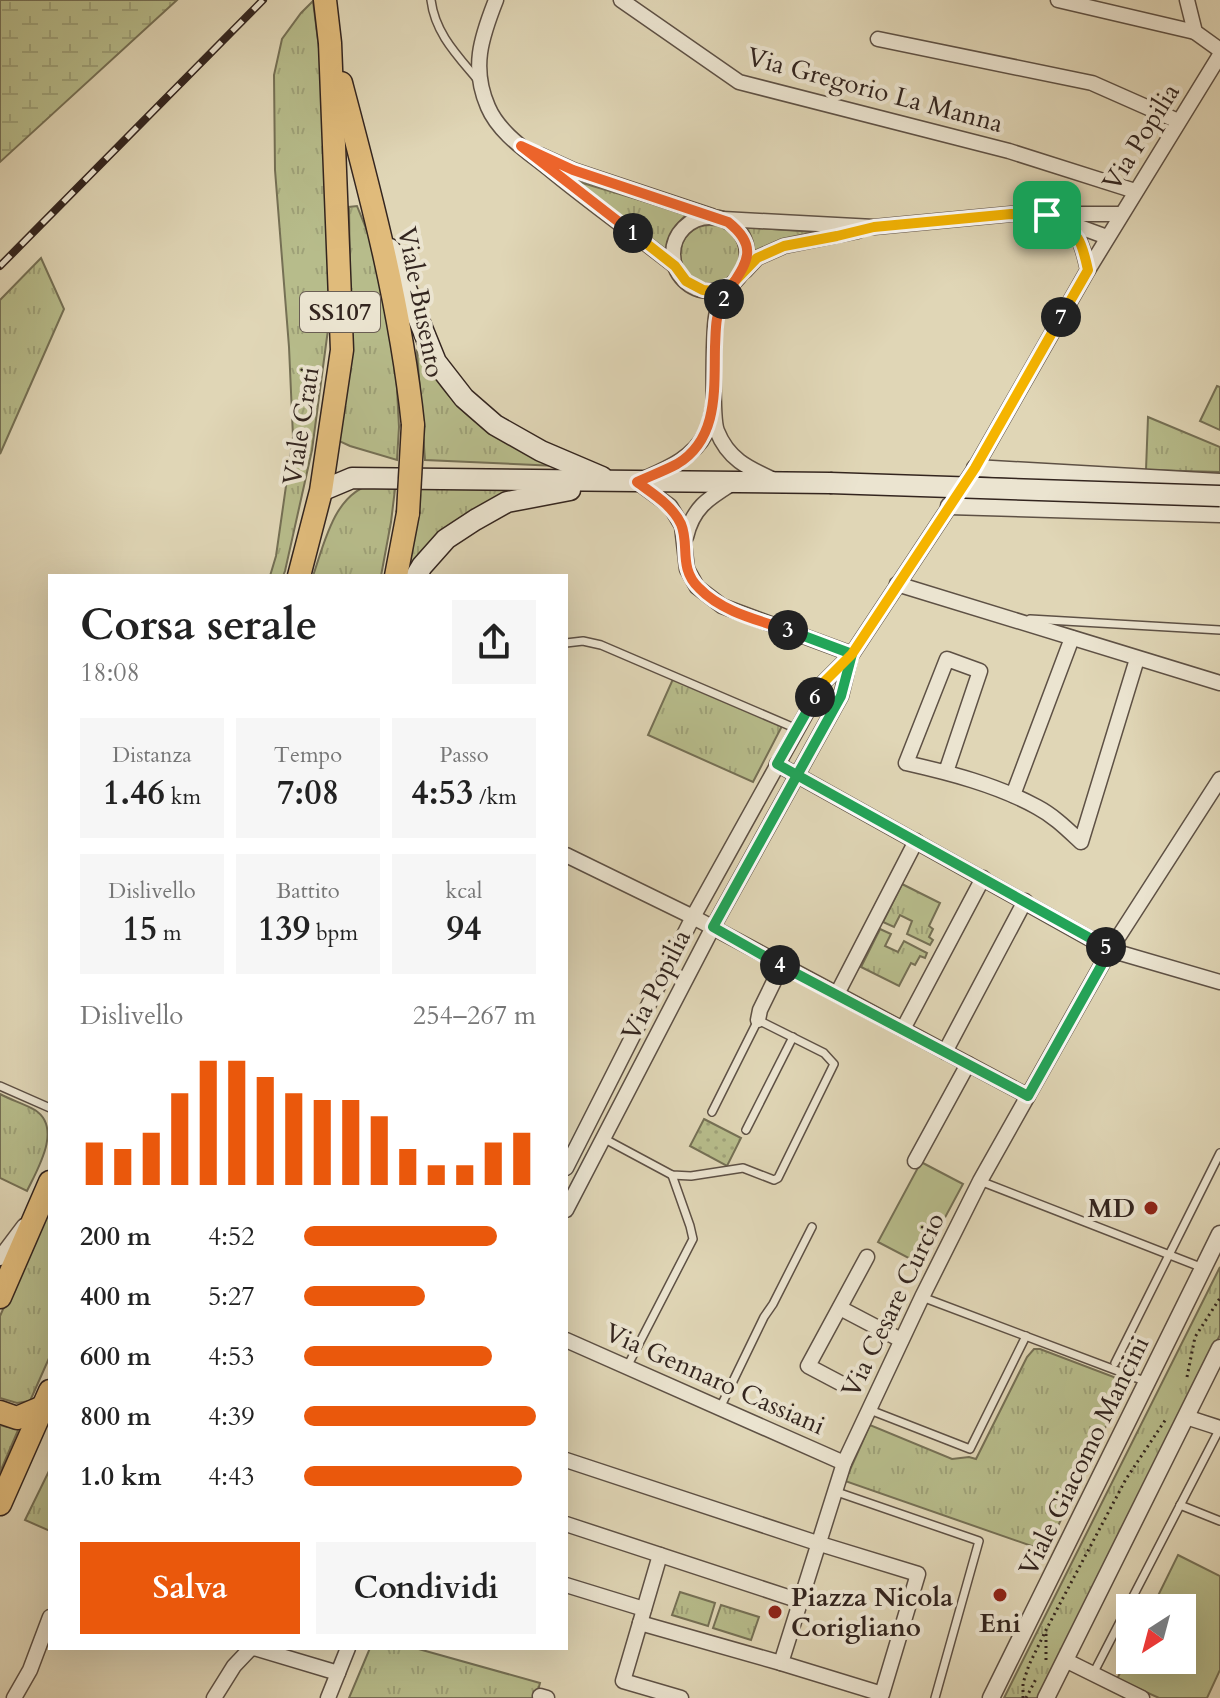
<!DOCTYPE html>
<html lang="it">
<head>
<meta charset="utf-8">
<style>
	body { margin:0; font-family:Cardo,serif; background:#f6f6f6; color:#222; height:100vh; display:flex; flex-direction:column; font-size:30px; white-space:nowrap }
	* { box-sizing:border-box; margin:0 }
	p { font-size:26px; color:#767676 }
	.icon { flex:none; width:44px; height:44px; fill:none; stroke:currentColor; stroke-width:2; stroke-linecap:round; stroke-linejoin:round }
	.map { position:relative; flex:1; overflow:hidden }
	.side { position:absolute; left:48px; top:574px; width:520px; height:1076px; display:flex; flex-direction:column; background:#fff; border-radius:0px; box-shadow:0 8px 32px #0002 }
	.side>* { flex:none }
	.needle { width:52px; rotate:216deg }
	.tools { position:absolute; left:1116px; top:1594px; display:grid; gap:16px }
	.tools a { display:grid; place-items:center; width:80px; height:80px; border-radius:0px; background:#fff; box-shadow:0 8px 32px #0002; font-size:40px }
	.pin { position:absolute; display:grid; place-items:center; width:68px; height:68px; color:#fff; margin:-34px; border-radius:16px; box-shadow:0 4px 12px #0006 }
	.km { position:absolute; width:40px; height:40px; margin:-20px; border-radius:50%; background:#222; color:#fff; font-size:22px; line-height:40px; text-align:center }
	.round { display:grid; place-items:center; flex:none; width:84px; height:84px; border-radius:0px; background:#f6f6f6 }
	.headline { display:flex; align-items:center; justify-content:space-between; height:136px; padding:0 32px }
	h1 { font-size:44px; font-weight:800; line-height:60px }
	.figures { display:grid; grid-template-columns:repeat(3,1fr); gap:12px; height:136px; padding:8px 32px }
	.figures div { display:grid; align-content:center; border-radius:0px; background:#f6f6f6; text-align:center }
	.figures b { font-size:34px; font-weight:800 }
	.figures small { font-size:22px; font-weight:400 }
	.figures p { font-size:22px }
	.chart { height:224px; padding:16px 32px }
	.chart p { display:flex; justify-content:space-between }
	.chart svg { width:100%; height:144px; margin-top:8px; stroke:#ea580c; stroke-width:6 }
	.cta { display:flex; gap:16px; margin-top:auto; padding:16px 32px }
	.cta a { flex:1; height:92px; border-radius:0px; background:#ea580c; color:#fff; font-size:32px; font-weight:800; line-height:92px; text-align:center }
	.cta a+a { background:#f6f6f6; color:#222 }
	ul { padding:0 32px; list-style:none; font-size:26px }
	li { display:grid; grid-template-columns:128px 96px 1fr; align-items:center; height:60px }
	li i { height:20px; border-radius:10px; background:#ea580c }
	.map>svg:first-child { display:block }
</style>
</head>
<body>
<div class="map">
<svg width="1220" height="1698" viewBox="0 0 1220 1698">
	<defs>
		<pattern id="grass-tufts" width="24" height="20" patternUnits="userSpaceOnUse" patternTransform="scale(2)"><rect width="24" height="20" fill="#b7bc8b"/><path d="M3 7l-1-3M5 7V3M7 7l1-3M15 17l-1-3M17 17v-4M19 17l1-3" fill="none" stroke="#9ea178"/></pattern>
		<pattern id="wetland-marsh" width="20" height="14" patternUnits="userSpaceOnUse" patternTransform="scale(2)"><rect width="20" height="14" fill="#b7bc8b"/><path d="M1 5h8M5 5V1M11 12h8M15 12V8" fill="none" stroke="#9ea178"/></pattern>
		<pattern id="park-dots" width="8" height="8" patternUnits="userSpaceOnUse" patternTransform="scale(2)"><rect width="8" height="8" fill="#b7bc8b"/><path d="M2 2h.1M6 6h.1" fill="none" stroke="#9ea178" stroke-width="1.8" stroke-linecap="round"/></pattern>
	</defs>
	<rect width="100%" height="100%" fill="#e0d6b6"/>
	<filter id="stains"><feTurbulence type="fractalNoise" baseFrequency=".0025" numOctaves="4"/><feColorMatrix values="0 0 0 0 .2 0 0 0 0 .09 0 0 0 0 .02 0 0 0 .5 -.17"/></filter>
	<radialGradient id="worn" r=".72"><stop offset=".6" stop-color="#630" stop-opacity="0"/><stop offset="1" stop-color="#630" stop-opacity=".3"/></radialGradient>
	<g fill="url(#grass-tufts)" stroke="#757055" stroke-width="2">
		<polygon points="313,1 323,80 327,160 329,322 312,450 285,571 283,576 270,576 276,556 293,437 289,347 275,170 274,75 282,39 301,13"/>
		<path d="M569 179 687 214C674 226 668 237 666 255Z"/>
		<polygon points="357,206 378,258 395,350 399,427 397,460 350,446 339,441 351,339 349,207"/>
		<circle cx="710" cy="255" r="30"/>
		<polygon points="743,227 827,233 753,253 749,236"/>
		<polygon points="41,258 64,309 0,454 0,300"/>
		<path d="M417 352C437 382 458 412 489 431 511 444 535 454 557 466L425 460Z"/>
		<polygon points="1148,417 1220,447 1220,472 1146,470"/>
		<path d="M396 481 391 522 381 576H313C325 541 335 490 377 483 383 482 390 482 396 481Z"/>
		<polygon points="421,483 532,487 426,551 410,564"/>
		<polygon points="673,679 782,726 753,782 648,735"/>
		<polygon points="902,884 940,903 929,926 933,929 929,937 933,940 930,945 907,934 912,921 900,915 894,927 883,922"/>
		<polygon points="880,929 891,934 885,946 898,952 904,941 927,953 925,958 920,956 915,965 911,963 899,986 861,967"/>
		<path d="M0 1094C11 1100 25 1104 35 1110 63 1128 37 1170 27 1191L0 1178Z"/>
		<polygon points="50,1204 50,1356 30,1401 17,1403 0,1398 0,1316"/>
		<polygon points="1220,1267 1220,1335 1039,1698 1004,1698"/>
		<polygon points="1034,1349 1040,1349 1127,1382 1046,1551 845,1481 870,1425 952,1459 969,1457 976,1459 1027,1357"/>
		<polygon points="0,1425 7,1427 19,1428 0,1472"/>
		<polygon points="50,1469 50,1531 25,1520"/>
		<polygon points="680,1592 715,1603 708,1626 672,1615"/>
		<polygon points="721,1605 759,1617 751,1640 713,1628"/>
		<polygon points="370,1648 415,1648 540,1683 536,1698 349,1698"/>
	</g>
	<polygon fill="url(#wetland-marsh)" stroke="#757055" stroke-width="2" points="0,0 177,0 0,162"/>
	<polygon fill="url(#park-dots)" stroke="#757055" stroke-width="2" points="704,1119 741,1138 727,1166 690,1146"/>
	<g fill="#b7bc8b" stroke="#757055" stroke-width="2">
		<polygon points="1217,386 1220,387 1220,430 1200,421"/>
		<polygon points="921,1162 963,1184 920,1264 878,1242"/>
		<polygon points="1178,1555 1220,1576 1220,1670 1207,1698 1159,1698 1117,1679 1130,1653 1130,1660 1182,1660 1182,1608 1152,1608"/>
	</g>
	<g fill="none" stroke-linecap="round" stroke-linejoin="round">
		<g stroke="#5e5145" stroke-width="10">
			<g id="service">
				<path d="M431 0C435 33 457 55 477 79"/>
				<polyline points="1030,619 1220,630"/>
				<polyline points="566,643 583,641 601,645 797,729"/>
				<polyline points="0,1086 50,1108"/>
				<polyline points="746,1130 793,1037"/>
				<polyline points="603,1138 672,1175 691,1176 743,1168 774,1180 778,1178 834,1064 824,1053 758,1020 712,1112"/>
				<polyline points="980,1181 1203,1268"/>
				<polyline points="922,1297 1147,1382"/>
				<polyline points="1115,1363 1220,1153"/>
				<polyline points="627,1367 693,1239 690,1226 672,1175"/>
				<polyline points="720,1408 764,1317 773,1304 812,1227"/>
				<polyline points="870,1410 970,1449 1026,1336"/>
				<polyline points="834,1491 979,1541 935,1698"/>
				<polyline points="1180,1505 1220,1521"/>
				<polyline points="1093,1674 1220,1428"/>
			</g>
		</g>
		<g stroke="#5e5145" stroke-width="17">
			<g id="minor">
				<path d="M496 0C481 38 471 68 488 107 499 133 527 151 548 168 589 202 633 233 675 266"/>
				<polyline points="621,0 739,82 1009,151 1135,191"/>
				<polyline points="1058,0 1195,32"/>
				<polyline points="1187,0 1195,32 1220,50"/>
				<polyline points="878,39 1092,83 1178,121"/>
				<polyline points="540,155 573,170 712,216"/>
				<path d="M1048 215C1078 235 1080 233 1088 270"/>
				<circle cx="710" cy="254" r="37"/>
				<polyline points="723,219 874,227 1011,214 1121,214"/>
				<polyline points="1066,222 1107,237"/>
				<polyline points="745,271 757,258 784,246 858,231"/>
				<path d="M732 284C727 293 720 302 717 312 713 325 712 419 717 431 728 459 748 468 772 479"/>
				<path d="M713 408C711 416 710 426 706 433 692 460 663 470 637 482L670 506 682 526 687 569 697 587 722 606 852 654"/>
				<path d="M686 537C693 507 709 498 733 483"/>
				<polyline points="897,584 1220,683"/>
				<polyline points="777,764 1110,950 1220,982"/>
				<path d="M946 772 980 671 947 659 906 763C950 773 997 785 1037 807 1054 816 1067 829 1081 842L1137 659"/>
				<polyline points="1013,795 1072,638"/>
				<polyline points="566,855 693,917 1028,1096"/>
				<polyline points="837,994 916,841"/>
				<polyline points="758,1020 760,1010 782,965"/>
				<polyline points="903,1029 983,878"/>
				<polyline points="945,1052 1025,901"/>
				<polyline points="915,1161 968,1064"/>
				<polyline points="566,1168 693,917 823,683 852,654 975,468 1088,270 1220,55"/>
				<polyline points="566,1210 713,927 841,696 851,654"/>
				<polyline points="0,1258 24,1226"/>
				<polyline points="840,1308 901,1340"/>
				<polyline points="566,1340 844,1463"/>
				<polyline points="844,1385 808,1366 867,1257"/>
				<polyline points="1186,1417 1220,1428"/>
				<polyline points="566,1460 817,1543 918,1574 882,1694 781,1663 844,1463 922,1297 980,1181 1110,950 1220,779"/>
				<polyline points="566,1524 800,1601"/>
				<polyline points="660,1555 623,1681 681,1698"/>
				<polyline points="566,1585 644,1609"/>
				<polyline points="640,1623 781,1663"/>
				<polyline points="254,1648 338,1673"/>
				<polyline points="1065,1660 1142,1698"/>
				<polyline points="540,1696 547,1698"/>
				<polyline points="14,1698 30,1670 50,1617"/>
				<polyline points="214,1698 234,1666 251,1648"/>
				<polyline points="328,1698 348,1648"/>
			</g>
		</g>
		<g stroke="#5e5145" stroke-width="19">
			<g id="tertiary">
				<polyline points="975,468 1220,482"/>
				<polyline points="949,506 1220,514"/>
				<polyline points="991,1698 1220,1234"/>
				<polyline points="1046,1698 1220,1348"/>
			</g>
		</g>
		<g stroke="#33251f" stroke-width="23">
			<g id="secondary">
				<polyline points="390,249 436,362 464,398 495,425 541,451 602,477"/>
				<polyline points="321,491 352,478 830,483"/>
				<polyline points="416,576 422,566 446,539 475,520 507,502 570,490"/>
			</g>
		</g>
		<g stroke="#33251f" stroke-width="25">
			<g id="primary">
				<path d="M341 83C371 196 401 308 413 425"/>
				<polyline points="299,576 321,491 342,350 330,43 325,0"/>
				<polyline points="396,576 408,513"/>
				<polyline points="0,1297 50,1182"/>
				<polyline points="0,1412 17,1418 43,1407"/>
				<polyline points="0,1504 50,1391"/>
			</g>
		</g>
		<g stroke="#33251f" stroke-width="3" stroke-dasharray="2 4" stroke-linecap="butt">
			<polyline points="1187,1377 1195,1337 1220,1298"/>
			<polyline points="1046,1634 1046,1663"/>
			<polyline points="1023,1698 1023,1683 1029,1665 1046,1630 1126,1479 1166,1419"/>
			<polyline points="1026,1698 1036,1679"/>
		</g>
		<use href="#service" stroke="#ebe4d0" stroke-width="7"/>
		<use href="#minor" stroke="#ebe4d0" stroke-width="14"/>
		<use href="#tertiary" stroke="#ebe4d0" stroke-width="16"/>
		<use href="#secondary" stroke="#ebe4d0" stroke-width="20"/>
		<use href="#primary" stroke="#e0bb7b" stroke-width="22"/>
		<g stroke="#33251f" stroke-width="8">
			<polyline id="rail" points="0,266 263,0"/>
		</g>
		<use href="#rail" stroke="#ebe4d0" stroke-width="5" stroke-dasharray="15" stroke-linecap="butt"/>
		<g stroke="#33251f" stroke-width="23" stroke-linecap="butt">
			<polyline id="secondary-bridge" points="830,483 1220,496"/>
		</g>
		<g stroke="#33251f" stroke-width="25" stroke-linecap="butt">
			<polyline id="primary-bridge" points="408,513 413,425"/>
		</g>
		<use href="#secondary-bridge" stroke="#ebe4d0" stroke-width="20"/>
		<use href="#primary-bridge" stroke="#e0bb7b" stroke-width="22"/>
	</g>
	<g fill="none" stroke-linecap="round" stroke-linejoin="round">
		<g stroke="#fff" stroke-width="16">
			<polyline id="split-1" points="633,233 675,266 686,281 703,290 713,291 732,284 757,258 784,246 837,236 874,227 1011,214 1047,215"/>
		</g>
		<g stroke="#fff" stroke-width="16">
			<path id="split-2" d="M633 233 521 146 573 170 728 222C765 251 740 269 724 299"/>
		</g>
		<g stroke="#fff" stroke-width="16">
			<path id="split-3" d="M724 299C715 316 716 327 715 347 714 389 719 439 677 464 664 471 650 476 637 482 653 494 672 505 681 524 690 545 678 568 699 588 722 612 758 620 788 630"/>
		</g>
		<g stroke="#fff" stroke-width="16">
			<polyline id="split-4" points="780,965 713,927 841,696 852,654 788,630"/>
		</g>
		<g stroke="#fff" stroke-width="16">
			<polyline id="split-5" points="780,965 1028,1096 1110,950 1106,947"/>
		</g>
		<g stroke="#fff" stroke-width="16">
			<polyline id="split-6" points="815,697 777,764 1106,947"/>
		</g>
		<g stroke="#fff" stroke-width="16">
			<polyline id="split-7" points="815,697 823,683 852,654 975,468 1061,317"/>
		</g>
		<g stroke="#fff" stroke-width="16">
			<path id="split-8" d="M1047 215C1078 235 1080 233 1088 270L1061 317"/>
		</g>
		<use href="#split-1" stroke="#f5b400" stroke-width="10"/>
		<use href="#split-2" stroke="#f0652b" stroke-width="10"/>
		<use href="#split-3" stroke="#f0652b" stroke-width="10"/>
		<use href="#split-4" stroke="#22a559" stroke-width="10"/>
		<use href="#split-5" stroke="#22a559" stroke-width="10"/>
		<use href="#split-6" stroke="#22a559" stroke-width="10"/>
		<use href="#split-7" stroke="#f5b400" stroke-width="10"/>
		<use href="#split-8" stroke="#f5b400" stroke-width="10"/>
	</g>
	<g fill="#8f2418" stroke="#ebe4d0" stroke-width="3">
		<circle cx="1151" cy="1208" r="8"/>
		<circle cx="1000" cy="1595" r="8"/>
		<circle cx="775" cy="1612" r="8"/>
	</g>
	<g text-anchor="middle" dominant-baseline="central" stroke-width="8" stroke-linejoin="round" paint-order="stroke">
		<rect fill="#ebe4d0" stroke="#6a5e54" stroke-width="2" x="300" y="292" width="80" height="40" rx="6"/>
		<g font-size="24" font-weight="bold" fill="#33251f">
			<text x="340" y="312">SS107</text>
		</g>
		<g font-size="26" fill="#33251f" stroke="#ebe4d0">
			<text transform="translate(875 90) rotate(15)">Via Gregorio La Manna</text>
			<text transform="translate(1141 137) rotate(-58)">Via Popilia</text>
			<text transform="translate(421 302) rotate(79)">Viale Busento</text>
			<text transform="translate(301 426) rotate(-81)">Viale Crati</text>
			<text transform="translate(656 985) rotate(-63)">Via Popilia</text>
			<text transform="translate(893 1305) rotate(-64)">Via Cesare Curcio</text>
			<text transform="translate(715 1379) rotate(24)">Via Gennaro Cassiani</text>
			<text transform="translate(1084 1456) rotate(-64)">Viale Giacomo Mancini</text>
		</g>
		<g font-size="26" font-weight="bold" fill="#33251f" stroke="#ebe4d0" text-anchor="end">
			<text x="1135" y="1208">MD</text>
			<text x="791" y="1597" text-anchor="start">Piazza Nicola<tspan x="791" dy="30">Corigliano</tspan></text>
			<text x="1000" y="1623" text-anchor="middle">Eni</text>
		</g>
	</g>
	<rect width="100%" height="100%" filter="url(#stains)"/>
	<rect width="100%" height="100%" fill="url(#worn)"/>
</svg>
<div class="tools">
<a><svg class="needle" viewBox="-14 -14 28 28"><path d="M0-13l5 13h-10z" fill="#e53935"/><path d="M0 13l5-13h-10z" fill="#767676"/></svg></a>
</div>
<div class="pin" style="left:1047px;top:215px;background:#1e9e55"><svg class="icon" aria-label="arrive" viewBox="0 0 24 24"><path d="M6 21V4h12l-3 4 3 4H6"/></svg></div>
<b class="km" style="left:633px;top:233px">1</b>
<b class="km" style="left:724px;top:299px">2</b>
<b class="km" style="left:788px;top:630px">3</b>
<b class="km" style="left:780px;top:965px">4</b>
<b class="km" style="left:1106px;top:947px">5</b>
<b class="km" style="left:815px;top:697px">6</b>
<b class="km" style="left:1061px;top:317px">7</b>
<section class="side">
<div class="headline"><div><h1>Corsa serale</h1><p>18:08</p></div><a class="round"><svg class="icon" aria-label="share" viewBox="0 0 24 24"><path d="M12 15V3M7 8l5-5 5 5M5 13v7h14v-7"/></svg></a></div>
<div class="figures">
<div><p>Distanza</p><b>1.46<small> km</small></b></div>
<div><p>Tempo</p><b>7:08</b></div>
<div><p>Passo</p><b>4:53<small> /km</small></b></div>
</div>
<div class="figures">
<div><p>Dislivello</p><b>15<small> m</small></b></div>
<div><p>Battito</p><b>139<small> bpm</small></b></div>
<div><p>kcal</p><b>94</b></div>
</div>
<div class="chart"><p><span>Dislivello</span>254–267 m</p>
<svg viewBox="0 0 160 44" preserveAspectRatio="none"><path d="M5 44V31M15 44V33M25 44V28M35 44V16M45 44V6M55 44V6M65 44V11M75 44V16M85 44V18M95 44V18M105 44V23M115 44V33M125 44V38M135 44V38M145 44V31M155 44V28"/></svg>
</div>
<ul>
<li><b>200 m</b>4:52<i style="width:83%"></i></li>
<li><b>400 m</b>5:27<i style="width:52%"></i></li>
<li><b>600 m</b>4:53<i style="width:81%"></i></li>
<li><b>800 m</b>4:39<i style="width:100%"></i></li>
<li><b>1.0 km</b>4:43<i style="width:94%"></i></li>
</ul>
<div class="cta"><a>Salva</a><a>Condividi</a></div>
</section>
</div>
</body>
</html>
